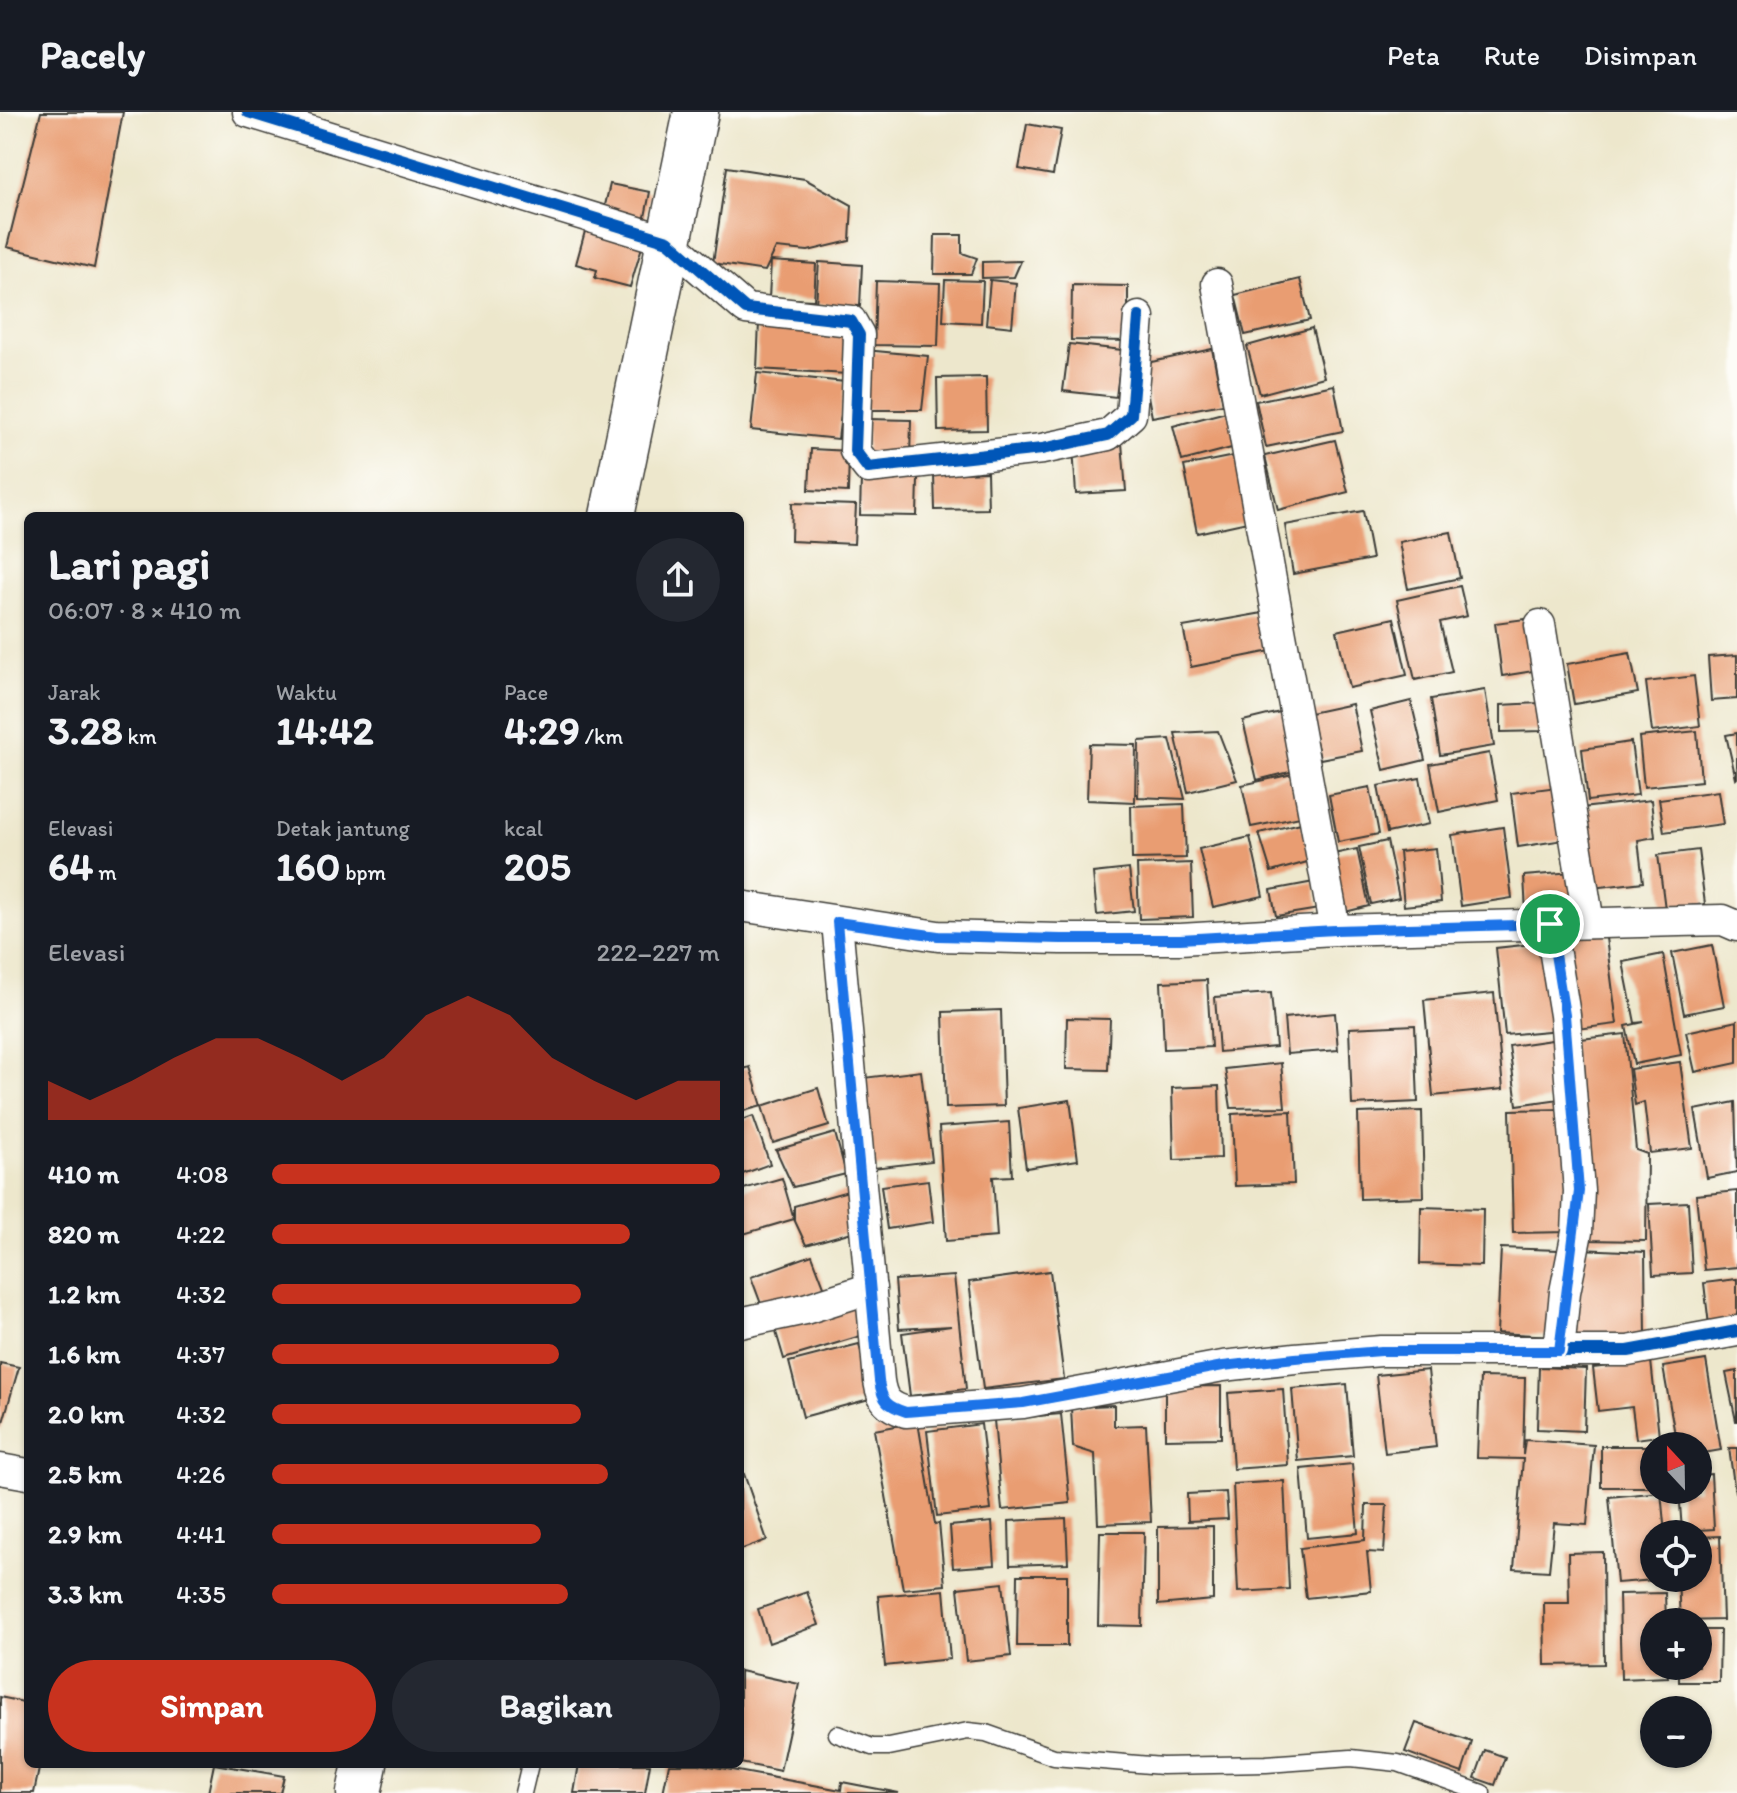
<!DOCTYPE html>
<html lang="id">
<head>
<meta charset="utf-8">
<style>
	body { margin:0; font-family:Itim,sans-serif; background:#242831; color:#f1f3f6; height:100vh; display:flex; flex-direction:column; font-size:30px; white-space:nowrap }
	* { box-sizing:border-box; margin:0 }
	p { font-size:26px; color:#9ea1a6 }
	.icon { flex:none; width:44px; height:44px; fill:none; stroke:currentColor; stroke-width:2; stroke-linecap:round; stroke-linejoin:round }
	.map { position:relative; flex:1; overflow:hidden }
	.panel { position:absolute; left:24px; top:400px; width:720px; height:1256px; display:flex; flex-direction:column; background:#171b24; border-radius:12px; box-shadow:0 2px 6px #0004 }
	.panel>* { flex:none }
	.needle { width:52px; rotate:338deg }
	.tools { position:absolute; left:1640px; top:1320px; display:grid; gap:16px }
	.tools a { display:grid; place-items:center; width:72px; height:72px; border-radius:50%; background:#171b24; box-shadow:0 2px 6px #0004; font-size:40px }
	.pin { position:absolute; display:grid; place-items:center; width:68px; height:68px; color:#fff; margin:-34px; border:4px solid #fff; border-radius:50%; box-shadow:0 2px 8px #0007 }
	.round { display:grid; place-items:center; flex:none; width:84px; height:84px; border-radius:42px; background:#242831 }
	.summary { display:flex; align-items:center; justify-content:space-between; height:136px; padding:0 24px }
	h1 { font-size:44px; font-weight:800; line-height:60px }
	.figures { display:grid; grid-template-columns:repeat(3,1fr); gap:12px; height:136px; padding:8px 24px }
	.figures div { display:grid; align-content:center }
	.figures b { font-size:40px; font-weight:800 }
	.figures small { font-size:22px; font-weight:400 }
	.figures p { font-size:22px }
	.chart { height:224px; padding:16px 24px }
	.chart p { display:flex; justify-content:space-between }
	.chart svg { width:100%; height:144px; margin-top:8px; fill:#c8321e; opacity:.7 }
	.cta { display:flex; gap:16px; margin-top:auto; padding:16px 24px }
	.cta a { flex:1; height:92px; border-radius:48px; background:#c8321e; color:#fff; font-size:32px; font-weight:800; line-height:92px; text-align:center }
	.cta a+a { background:#242831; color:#f1f3f6 }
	ul { padding:0 24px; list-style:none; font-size:26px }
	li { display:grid; grid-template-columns:128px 96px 1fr; align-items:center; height:60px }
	li i { height:20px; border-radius:10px; background:#c8321e }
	header { display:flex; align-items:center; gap:48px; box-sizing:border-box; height:112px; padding:0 40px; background:#171b24; border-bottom:2px solid #363941 }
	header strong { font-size:38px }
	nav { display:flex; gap:44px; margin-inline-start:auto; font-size:28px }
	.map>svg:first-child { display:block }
</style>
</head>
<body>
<header>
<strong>Pacely</strong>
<nav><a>Peta</a><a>Rute</a><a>Disimpan</a></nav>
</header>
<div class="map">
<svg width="1737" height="1681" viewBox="0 0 1737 1681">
	<rect width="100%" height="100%" fill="#fdfcf7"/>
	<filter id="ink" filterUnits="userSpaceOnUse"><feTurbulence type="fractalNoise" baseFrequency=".0125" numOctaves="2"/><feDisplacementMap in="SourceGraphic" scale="16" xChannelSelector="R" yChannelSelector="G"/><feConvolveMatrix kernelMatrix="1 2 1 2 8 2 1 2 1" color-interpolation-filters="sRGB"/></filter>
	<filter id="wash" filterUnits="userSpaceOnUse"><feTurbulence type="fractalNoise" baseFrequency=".006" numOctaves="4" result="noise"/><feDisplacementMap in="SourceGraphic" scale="32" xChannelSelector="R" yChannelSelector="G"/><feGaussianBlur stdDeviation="1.8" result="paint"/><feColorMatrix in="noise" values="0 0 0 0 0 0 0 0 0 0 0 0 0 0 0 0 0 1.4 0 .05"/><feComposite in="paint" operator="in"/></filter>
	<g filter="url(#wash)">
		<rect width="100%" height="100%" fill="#ede7cc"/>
		<g id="blocks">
			<g fill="#e99d72">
				<polygon points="41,0 123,0 94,156 7,135"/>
				<polygon points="1027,12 1061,18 1053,63 1019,57"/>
				<polygon points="727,55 805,67 852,93 850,129 808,139 776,136 765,159 713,151"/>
				<polygon points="610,72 650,80 644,110 603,102"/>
				<polygon points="587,112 644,128 630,175 595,166 597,158 576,152"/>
				<polygon points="935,123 962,123 962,141 977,146 971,162 934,162"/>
				<polygon points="771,149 816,152 814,188 769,186"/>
				<polygon points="1021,149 1014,165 982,166 982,150"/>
				<polygon points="819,150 862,153 860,194 816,192"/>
				<polygon points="1300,167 1310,208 1245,223 1235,183"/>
				<polygon points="945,168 983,169 981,211 943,209"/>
				<polygon points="990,168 1016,171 1012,215 986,212"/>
				<polygon points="876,169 940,171 938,234 874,233"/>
				<polygon points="1072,173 1128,174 1128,229 1071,228"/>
				<polygon points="759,210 851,214 848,262 757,257"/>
				<polygon points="1312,216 1324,265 1260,282 1247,234"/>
				<polygon points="1069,232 1122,238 1116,285 1063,279"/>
				<polygon points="1212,237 1223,292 1152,305 1142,252"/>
				<polygon points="865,238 928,244 922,298 859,298"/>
				<polygon points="757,261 845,270 838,327 751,318"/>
				<polygon points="986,265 987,318 938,319 937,266"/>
				<polygon points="1334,273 1343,319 1266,335 1256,289"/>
				<polygon points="1230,299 1239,334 1182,349 1173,314"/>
				<polygon points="867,307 911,308 910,347 866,346"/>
				<polygon points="1335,328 1348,380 1278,398 1265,344"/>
				<polygon points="1122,331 1126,379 1076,382 1073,335"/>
				<polygon points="811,337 849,339 848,380 809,378"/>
				<polygon points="1239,343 1252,409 1197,421 1184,354"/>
				<polygon points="987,360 988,397 935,398 934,362"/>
				<polygon points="861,366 918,367 917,404 860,403"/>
				<polygon points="792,391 856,393 854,432 791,429"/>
				<polygon points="1363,399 1372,447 1293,462 1285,413"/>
				<polygon points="1451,420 1460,466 1408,477 1399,430"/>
				<polygon points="1460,474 1467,504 1440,510 1452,560 1415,568 1397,488"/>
				<polygon points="1263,501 1271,539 1191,555 1183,515"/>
				<polygon points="1394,506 1407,563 1349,576 1337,519"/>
				<polygon points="1532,506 1539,558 1502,564 1495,511"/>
				<polygon points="1630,541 1638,581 1574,592 1567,552"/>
				<polygon points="1737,543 1737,587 1711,589 1708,545"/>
				<polygon points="1694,564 1700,614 1652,620 1646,570"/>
				<polygon points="1485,578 1494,634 1440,643 1431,587"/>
				<polygon points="1411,589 1425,648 1384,658 1370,599"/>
				<polygon points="1540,591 1541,619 1501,620 1501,593"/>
				<polygon points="1352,592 1362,639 1320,647 1310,601"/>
				<polygon points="1284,599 1298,658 1257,668 1243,609"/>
				<polygon points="1218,619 1237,668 1188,680 1175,621"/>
				<polygon points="1697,619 1701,669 1644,675 1639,625"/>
				<polygon points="1737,621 1737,666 1736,667 1726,623"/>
				<polygon points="1170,627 1185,687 1138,685 1139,629"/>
				<polygon points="1631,630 1638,683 1588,689 1582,637"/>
				<polygon points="1089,632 1136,633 1135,690 1087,688"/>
				<polygon points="1489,641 1498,688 1439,700 1430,652"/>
				<polygon points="1302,660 1310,703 1251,715 1242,673"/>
				<polygon points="1420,666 1429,712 1387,721 1378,674"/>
				<polygon points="1370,675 1379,722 1338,730 1329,683"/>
				<polygon points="1557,675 1564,728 1518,735 1511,681"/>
				<polygon points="1718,679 1723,712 1664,720 1659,687"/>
				<polygon points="1651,688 1655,725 1638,728 1643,770 1592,776 1582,696"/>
				<polygon points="1184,692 1186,746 1132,747 1131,694"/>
				<polygon points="1301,711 1311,749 1271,760 1259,721"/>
				<polygon points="1503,715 1512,786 1461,794 1452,723"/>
				<polygon points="1250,725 1263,784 1213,795 1199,737"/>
				<polygon points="1387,729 1399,786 1371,792 1359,735"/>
				<polygon points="1436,736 1441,790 1404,794 1399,740"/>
				<polygon points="1357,737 1369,794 1341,801 1329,743"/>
				<polygon points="1698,738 1705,792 1665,797 1658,743"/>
				<polygon points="1191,751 1193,805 1139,807 1137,753"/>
				<polygon points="1129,757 1134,799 1097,803 1093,761"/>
				<polygon points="1573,760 1575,798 1526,801 1524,764"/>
				<polygon points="1314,770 1319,797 1276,804 1271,778"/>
				<polygon points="1605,818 1617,912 1570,918 1559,824"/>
				<polygon points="1550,830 1559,918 1505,923 1496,836"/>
				<polygon points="1712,833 1724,894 1684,902 1672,841"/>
				<polygon points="1663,842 1681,943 1634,952 1626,914 1644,910 1635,911 1623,850"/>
				<polygon points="1207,868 1211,935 1164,937 1161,870"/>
				<polygon points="1271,881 1276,935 1219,940 1215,885"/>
				<polygon points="1494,881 1503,977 1433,984 1424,888"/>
				<polygon points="1001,898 1004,994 946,996 943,900"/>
				<polygon points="1335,901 1338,938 1287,942 1284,906"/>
				<polygon points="1067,906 1110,907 1108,958 1066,957"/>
				<polygon points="1737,909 1737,951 1695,960 1686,920"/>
				<polygon points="1415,913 1418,990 1352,993 1349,916"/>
				<polygon points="1625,922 1636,1038 1647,1042 1646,1129 1585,1128 1572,928"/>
				<polygon points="1559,927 1567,986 1517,993 1509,934"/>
				<polygon points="1680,950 1692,1036 1650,1041 1644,990 1635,993 1630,957"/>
				<polygon points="1281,951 1285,995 1231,996 1225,957"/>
				<polygon points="750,955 762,994 740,1000 740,958"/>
				<polygon points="921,959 932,1049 874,1056 863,966"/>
				<polygon points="1219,974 1221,1046 1174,1048 1172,976"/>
				<polygon points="818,976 829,1014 773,1031 762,994"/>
				<polygon points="1070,988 1078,1048 1026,1056 1018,996"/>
				<polygon points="1735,990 1737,1060 1707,1066 1695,998"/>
				<polygon points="1567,997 1569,1120 1513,1121 1510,998"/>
				<polygon points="1291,999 1294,1072 1235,1074 1232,1002"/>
				<polygon points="1422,999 1424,1085 1360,1087 1358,1001"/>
				<polygon points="753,1004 770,1052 740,1063 740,1009"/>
				<polygon points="1009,1010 1012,1064 993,1065 997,1125 946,1129 939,1015"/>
				<polygon points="835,1021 846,1062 793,1075 776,1038"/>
				<polygon points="782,1066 794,1107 740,1123 740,1078"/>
				<polygon points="928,1068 933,1110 887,1117 881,1074"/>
				<polygon points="848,1079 859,1118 806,1133 794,1107 794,1094"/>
				<polygon points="1737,1079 1737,1155 1704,1158 1696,1083"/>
				<polygon points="1688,1090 1692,1161 1653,1163 1649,1092"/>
				<polygon points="1421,1095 1483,1097 1482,1154 1420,1152"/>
				<polygon points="1501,1136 1559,1138 1555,1224 1497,1221"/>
				<polygon points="1580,1137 1645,1140 1646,1226 1575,1226"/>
				<polygon points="812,1143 825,1177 764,1200 751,1165"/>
				<polygon points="1050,1159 1064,1267 983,1277 969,1170"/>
				<polygon points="954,1164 966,1277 910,1284 902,1221 951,1214 899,1217 895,1168"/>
				<polygon points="1737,1167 1737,1209 1709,1213 1704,1171"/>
				<polygon points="857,1185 867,1222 784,1247 773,1210"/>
				<polygon points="859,1232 873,1286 803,1305 789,1250"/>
				<polygon points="1706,1248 1721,1338 1698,1342 1698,1334 1677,1334 1663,1255"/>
				<polygon points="1651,1249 1659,1324 1636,1327 1632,1295 1598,1299 1593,1256"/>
				<polygon points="0,1251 19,1255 1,1317 0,1317"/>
				<polygon points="1539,1255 1586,1257 1584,1319 1537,1317"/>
				<polygon points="1428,1258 1436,1335 1385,1341 1376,1263"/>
				<polygon points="1737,1259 1737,1309 1736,1309 1726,1261"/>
				<polygon points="1480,1265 1525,1266 1523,1343 1525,1328 1594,1333 1587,1413 1554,1411 1549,1459 1514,1457 1523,1347 1477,1346"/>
				<polygon points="1347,1272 1353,1344 1298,1349 1292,1277"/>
				<polygon points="1221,1274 1221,1326 1165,1327 1165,1275"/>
				<polygon points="1283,1277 1288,1353 1233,1357 1228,1281"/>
				<polygon points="1114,1293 1114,1314 1146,1313 1151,1410 1098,1412 1095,1342 1073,1335 1071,1295"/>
				<polygon points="1061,1302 1070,1391 1002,1398 994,1308"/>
				<polygon points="918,1310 935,1412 939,1411 945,1473 903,1477 874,1318"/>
				<polygon points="981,1312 991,1398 937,1404 927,1319"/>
				<rect x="1601" y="1334" width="53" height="41"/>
				<polygon points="1729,1336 1737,1336 1737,1380 1735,1380"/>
				<polygon points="1352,1352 1358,1421 1307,1426 1301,1357"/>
				<polygon points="744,1362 767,1428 740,1438 740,1363"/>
				<polygon points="1711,1362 1714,1417 1682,1419 1679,1378 1698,1378 1698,1363"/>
				<polygon points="1284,1369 1289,1477 1238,1480 1233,1372"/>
				<polygon points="1226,1380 1228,1407 1188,1409 1187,1382"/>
				<polygon points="1661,1380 1665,1422 1654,1422 1654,1468 1617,1471 1609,1385"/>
				<polygon points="1366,1393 1387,1393 1384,1441 1367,1440 1371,1479 1306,1486 1300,1436 1365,1428"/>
				<polygon points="1066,1406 1068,1451 1010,1453 1009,1409"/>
				<polygon points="992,1410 995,1453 953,1456 950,1414"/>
				<polygon points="1213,1414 1213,1488 1158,1493 1158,1415"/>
				<polygon points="1100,1420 1144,1420 1142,1514 1098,1513"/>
				<polygon points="1720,1424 1723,1508 1680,1509 1678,1466 1698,1466 1698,1425"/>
				<polygon points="1603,1440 1604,1552 1545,1553 1544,1491 1569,1491 1568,1441"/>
				<polygon points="1018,1463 1067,1463 1067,1534 1017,1534"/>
				<polygon points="1003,1471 1011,1544 966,1549 958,1476"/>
				<polygon points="944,1478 950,1547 885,1554 878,1484"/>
				<polygon points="807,1480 819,1513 769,1531 758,1497"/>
				<polygon points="1665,1481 1666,1510 1654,1510 1654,1554 1667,1554 1668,1565 1621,1567 1619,1482"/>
				<polygon points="1698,1518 1720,1518 1719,1570 1679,1570 1679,1554 1698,1554"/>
				<polygon points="740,1559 799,1572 780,1659 740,1651"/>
				<polygon points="0,1585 28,1591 28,1652 40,1652 34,1681 0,1681"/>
				<polygon points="1416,1611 1472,1630 1462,1661 1405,1640"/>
				<polygon points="1485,1638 1505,1645 1495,1673 1475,1666"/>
				<polygon points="214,1652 284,1664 280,1681 208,1681"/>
				<polygon points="579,1652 650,1652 645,1681 574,1681"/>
				<polygon points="669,1652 699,1652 841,1678 842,1670 899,1681 663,1681"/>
			</g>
		</g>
	</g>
	<g filter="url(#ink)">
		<use href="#blocks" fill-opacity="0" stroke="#3b3a36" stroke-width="2"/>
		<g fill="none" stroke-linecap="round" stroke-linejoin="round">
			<g stroke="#3b3a36" stroke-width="19">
				<g id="lane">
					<polyline points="837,1622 872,1635 889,1635 968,1619 986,1621 1054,1645 1162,1654 1266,1652 1351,1646 1398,1651 1482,1681"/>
					<polyline points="523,1681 530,1652"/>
				</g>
			</g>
			<g stroke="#3b3a36" stroke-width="33">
				<g id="street">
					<polyline points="248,0 668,129 746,197 851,209 859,223 855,339 868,356 1042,337 1108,323 1131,303 1139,205"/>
					<polyline points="1217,172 1335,818"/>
					<polyline points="1540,513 1589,811"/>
					<polyline points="740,794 938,824 1061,827 1180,827 1335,818 1680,809 1723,808 1737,814"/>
					<path d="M837 810 879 1269C882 1289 888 1294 906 1300L1023 1291 1223 1254 1295 1246 1381 1239H1628L1737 1219"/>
					<polyline points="1550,812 1565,903 1579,1079 1577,1120 1565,1180 1559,1239"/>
					<polyline points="740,1211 805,1197 871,1176"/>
					<polyline points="0,1357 28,1362"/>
				</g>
			</g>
			<g stroke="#3b3a36" stroke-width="47">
				<g id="primary">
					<polyline points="612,404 696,0"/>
					<polyline points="359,1681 365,1652"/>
				</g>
			</g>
			<use href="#lane" stroke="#fff" stroke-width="16"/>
			<use href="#street" stroke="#fff" stroke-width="30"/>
			<use href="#primary" stroke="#fff" stroke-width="44"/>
			<g stroke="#fdfcf7" stroke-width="17">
				<g id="cycleway">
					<polyline points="248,0 668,129 746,197 851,209 859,223 855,339 868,356 1042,337 1108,323 1131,303 1139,205"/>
					<path d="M837 810 879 1269C882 1289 888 1294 906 1300L1023 1291 1223 1254 1295 1246 1381 1239H1628L1737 1219"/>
				</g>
			</g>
			<use href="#cycleway" stroke="#0057b8" stroke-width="12"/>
		</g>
	</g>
	<g fill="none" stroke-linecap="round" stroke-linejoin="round" filter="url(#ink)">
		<g stroke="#fff" stroke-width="16">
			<path id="route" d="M837 810 938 824 1061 827H1180L1335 818 1550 812 1565 903 1579 1079 1559 1239H1381L1295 1246 1223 1254 1023 1291 906 1300C887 1294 882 1289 879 1269Z"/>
		</g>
		<use href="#route" stroke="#1a73e8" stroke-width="10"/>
	</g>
</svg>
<div class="tools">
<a><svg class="needle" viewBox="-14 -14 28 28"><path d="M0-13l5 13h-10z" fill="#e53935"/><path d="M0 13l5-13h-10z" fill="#9ea1a6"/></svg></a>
<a><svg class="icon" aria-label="locate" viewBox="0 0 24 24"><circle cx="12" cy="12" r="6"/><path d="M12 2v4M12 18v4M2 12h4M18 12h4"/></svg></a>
<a>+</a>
<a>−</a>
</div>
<div class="pin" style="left:1550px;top:812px;background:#1e9e55"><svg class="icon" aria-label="arrive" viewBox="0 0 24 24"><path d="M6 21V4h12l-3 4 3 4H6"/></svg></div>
<section class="panel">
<div class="summary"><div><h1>Lari pagi</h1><p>06:07 · 8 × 410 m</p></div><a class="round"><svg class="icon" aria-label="share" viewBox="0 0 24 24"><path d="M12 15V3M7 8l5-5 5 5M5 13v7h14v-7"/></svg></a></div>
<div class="figures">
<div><p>Jarak</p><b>3.28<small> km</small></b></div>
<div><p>Waktu</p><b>14:42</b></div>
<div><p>Pace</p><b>4:29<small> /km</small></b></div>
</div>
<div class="figures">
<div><p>Elevasi</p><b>64<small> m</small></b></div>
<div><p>Detak jantung</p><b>160<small> bpm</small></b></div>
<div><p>kcal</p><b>205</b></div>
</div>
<div class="chart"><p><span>Elevasi</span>222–227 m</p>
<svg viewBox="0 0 160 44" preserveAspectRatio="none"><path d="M0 44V32L10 38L20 32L30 25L40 19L50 19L60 25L70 32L80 25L90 12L100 6L110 12L120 25L130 32L140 38L150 32L160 32V44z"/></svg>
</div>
<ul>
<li><b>410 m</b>4:08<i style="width:100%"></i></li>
<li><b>820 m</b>4:22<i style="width:80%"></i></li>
<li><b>1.2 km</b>4:32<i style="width:69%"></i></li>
<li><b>1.6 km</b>4:37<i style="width:64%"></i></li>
<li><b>2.0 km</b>4:32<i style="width:69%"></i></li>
<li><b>2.5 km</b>4:26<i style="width:75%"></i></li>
<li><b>2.9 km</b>4:41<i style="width:60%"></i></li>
<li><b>3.3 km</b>4:35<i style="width:66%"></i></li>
</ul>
<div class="cta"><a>Simpan</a><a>Bagikan</a></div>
</section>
</div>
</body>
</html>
